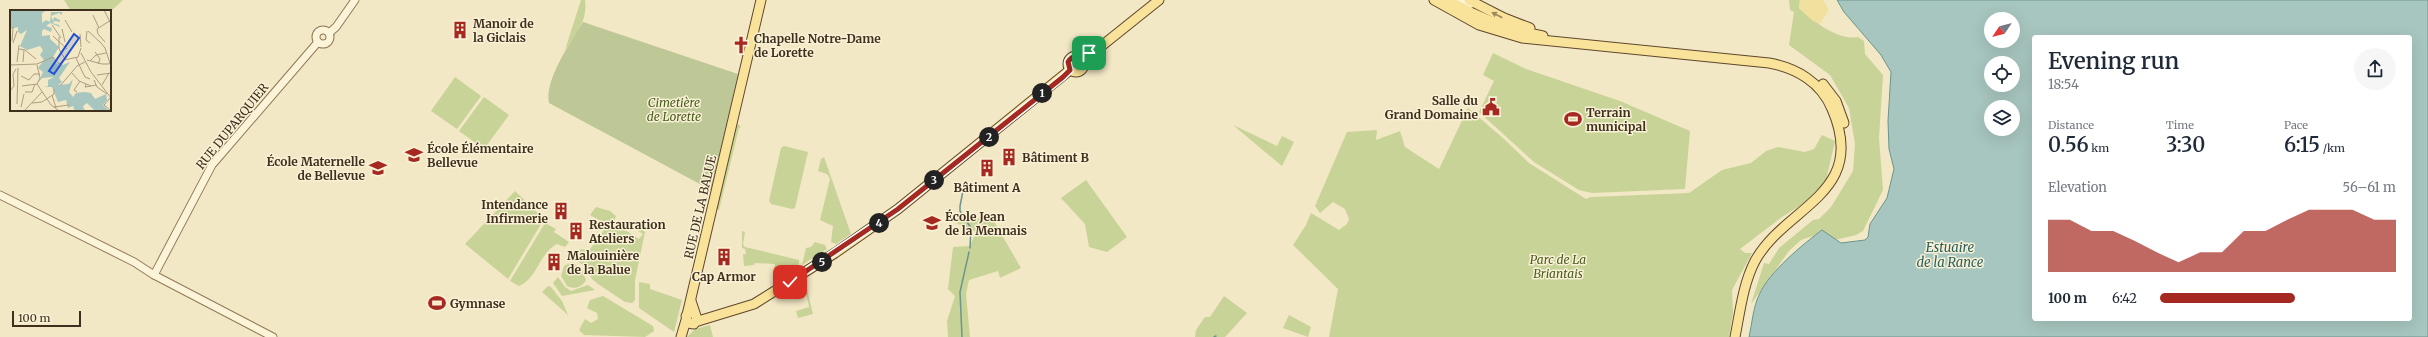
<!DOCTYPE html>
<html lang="en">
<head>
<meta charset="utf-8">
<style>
	body { margin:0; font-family:Merriweather,serif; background:#f6f6f7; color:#1f2937; height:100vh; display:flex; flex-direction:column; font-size:15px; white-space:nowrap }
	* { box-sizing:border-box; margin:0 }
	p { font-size:13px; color:#747a83 }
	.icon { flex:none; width:22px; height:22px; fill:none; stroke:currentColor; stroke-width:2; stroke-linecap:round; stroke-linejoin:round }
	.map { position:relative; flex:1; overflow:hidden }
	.sheet { position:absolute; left:2032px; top:35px; width:380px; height:286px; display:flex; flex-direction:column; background:#fff; border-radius:4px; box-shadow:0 4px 16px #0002 }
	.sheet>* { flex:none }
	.needle { width:26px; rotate:235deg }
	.buttons { position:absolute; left:1984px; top:12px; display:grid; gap:8px }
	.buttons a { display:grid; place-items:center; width:36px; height:36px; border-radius:50%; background:#fff; box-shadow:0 4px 16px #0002; font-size:20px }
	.scale { position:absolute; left:12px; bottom:10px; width:69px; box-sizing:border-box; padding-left:4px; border:2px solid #3f301e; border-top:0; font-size:11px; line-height:14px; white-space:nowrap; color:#3f301e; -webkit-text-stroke:3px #f9f1d5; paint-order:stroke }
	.pin { position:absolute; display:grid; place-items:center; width:34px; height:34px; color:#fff; margin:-17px; border-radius:8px; box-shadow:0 2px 6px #0006 }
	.km { position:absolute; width:20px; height:20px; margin:-10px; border-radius:50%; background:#222; color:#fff; font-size:11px; line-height:20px; text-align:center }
	.round { display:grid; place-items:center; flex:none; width:42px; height:42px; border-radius:21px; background:#f6f6f7 }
	.summary { display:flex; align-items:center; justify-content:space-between; height:68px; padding:0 16px }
	h1 { font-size:22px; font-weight:600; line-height:30px }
	.metrics { display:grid; grid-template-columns:repeat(3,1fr); gap:6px; height:68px; padding:4px 16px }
	.metrics div { display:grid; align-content:center }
	.metrics b { font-size:20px; font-weight:600 }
	.metrics small { font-size:11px; font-weight:400 }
	.metrics p { font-size:11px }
	.chart { height:112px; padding:8px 16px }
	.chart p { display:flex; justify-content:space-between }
	.chart svg { width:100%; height:72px; margin-top:4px; fill:#a62921; opacity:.7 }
	ul { padding:0 16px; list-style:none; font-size:13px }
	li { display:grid; grid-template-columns:64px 48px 1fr; align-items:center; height:30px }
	li i { height:10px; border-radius:5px; background:#a62921 }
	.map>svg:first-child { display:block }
</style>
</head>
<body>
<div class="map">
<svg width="2428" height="337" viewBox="0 0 2428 337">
	<rect width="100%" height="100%" fill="#f3e8c5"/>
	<g fill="#c8d397">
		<polygon points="64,0 123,0 110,12 71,11"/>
		<path d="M581 0H585C588 20 576 34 565 50Z"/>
		<path d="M1789 0H1800L1799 8C1813 21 1838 41 1858 37L1864 41 1865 54 1883 75 1879 138 1883 190 1863 231 1856 235 1835 240 1821 233 1801 240 1789 251 1751 304 1764 263 1769 264 1779 248 1813 220 1819 219 1831 207 1853 171 1855 144 1849 108 1830 75 1789 45 1794 12 1790 10Z"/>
		<polygon points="1493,53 1526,69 1620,101 1690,131 1685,189 1592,193 1579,190 1534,162 1479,112 1494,81 1483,75"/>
		<polygon points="455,77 481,96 457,129 431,111"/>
		<polygon points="484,97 509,115 484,149 459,131"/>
		<polygon points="1468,108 1504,139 1529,163 1586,199 1591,197 1689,193 1722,170 1751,163 1766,151 1778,147 1805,152 1814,149 1822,135 1835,141 1825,185 1809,200 1782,217 1740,249 1745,253 1752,253 1732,290 1733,313 1729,337 1329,337 1338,289 1293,245 1306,225 1311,213 1339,230 1347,224 1349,219 1345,209 1333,202 1320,213 1315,206 1347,132 1377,130 1376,140 1400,131 1405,147 1439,169"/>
		<polygon points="738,124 741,127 739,128 719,210 715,209 736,125"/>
		<polygon points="1233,125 1277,146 1282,136 1294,142 1282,166"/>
		<polygon points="784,146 808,152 795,208 792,209 771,204 769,201 781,148"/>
		<polygon points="824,157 851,234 836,244 831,242 833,226 820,220 830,179 827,174 818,171 821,159"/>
		<polygon points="1086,180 1127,237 1107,252 1089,247 1085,224 1061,198"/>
		<polygon points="515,191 544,219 508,279 465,244"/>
		<polygon points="596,207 610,211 616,216 614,223 639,239 643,234 637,230 641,228 645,232 635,280 635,300 632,303 625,302 598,284 592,279 584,266 571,256 572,250 590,249 605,229 600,225 601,221 590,215"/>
		<polygon points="983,217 984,220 992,218 1021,268 1000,278 998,271 969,280 966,294 970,337 948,337 947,321 955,296 948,289 953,247 970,246 976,232 956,223"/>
		<path d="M545 223 556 229 554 232 569 242 565 247 557 244C539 253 538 278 519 286L510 281Z"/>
		<polygon points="742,231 745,232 743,244 745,247 799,260 799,264 777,280 773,279 775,264 755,263 754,265 744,266 743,254 746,254 745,249 742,248"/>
		<polygon points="815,242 825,245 827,249 802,265 806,248 811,247"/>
		<path d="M572 262 582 270 586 280C582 287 575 290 567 286L561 276 564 266Z"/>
		<polygon points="558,277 565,287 571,291 588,285 595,290 562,296 553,283"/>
		<polygon points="805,281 813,314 798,318 796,311 809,307 806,293 795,296 793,287"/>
		<polygon points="639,282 650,284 650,289 682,300 674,332 639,308"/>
		<polygon points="548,286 551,287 562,301 568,315 542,292"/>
		<polygon points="603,296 653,326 654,331 645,337 584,335 579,330 585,319 591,323 598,319 597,313 587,308 590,300"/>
		<polygon points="1224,296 1247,313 1225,337 1195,337 1196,330 1205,317 1210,317"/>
		<polygon points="1289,315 1311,327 1308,337 1283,328"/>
		<polygon points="710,325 713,337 687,337 695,329"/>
	</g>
	<polygon fill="#f1e19f" points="1800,0 1823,0 1829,10 1820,24 1813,21 1799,8"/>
	<path fill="#bec796" d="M583 22 738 74 711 190 549 103C544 80 571 42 583 22Z"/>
	<path fill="#a7c6bf" stroke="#6c958e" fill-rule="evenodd" d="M1837 0H2428V337H1749C1752 324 1753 308 1759 295 1769 272 1802 245 1822 230L1841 243 1865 240 1868 237 1870 224 1887 198 1894 169 1889 149 1888 121 1891 72 1881 55 1844 12ZM1991 19H2013V41H1991ZM2034 37H2410V319H2034ZM1991 63H2013V85H1991ZM1991 107H2013V129H1991Z"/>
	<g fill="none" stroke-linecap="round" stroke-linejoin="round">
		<g stroke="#6c958e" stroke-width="1.5">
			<polyline points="964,186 960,206 960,211 971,228 970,248"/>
			<polyline points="962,337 960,292 969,252"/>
			<polyline points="1214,337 1216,336"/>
		</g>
		<g stroke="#907a58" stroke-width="9">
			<g id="tertiary">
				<polyline points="1460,0 1469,5 1474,3"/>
				<circle cx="323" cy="37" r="7"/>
				<polyline points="329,33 336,27 355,0"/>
				<polyline points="0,195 134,262 154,275 273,337"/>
				<polyline points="154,275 212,165 318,42"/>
			</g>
		</g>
		<g stroke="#5e472d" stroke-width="11">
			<g id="primary">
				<path d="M1434 0 1479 25 1522 38 1769 63C1796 68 1821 82 1832 109 1869 194 1785 206 1755 261 1743 284 1740 312 1735 337"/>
				<path d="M1448 0C1478 18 1508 29 1543 36"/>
				<polyline points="1469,0 1504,18 1530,28"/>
				<circle cx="1076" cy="64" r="8"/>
				<polyline points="1084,63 1099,48 1159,0"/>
				<polyline points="1823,84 1836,101 1844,123"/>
				<polyline points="691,301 697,319 694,324 688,323 686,316 688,313 694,313"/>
				<polyline points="687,315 761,0"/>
				<polyline points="695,322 754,304 835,253 898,209 1070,70"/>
				<polyline points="681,337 686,320"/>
			</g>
		</g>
		<use href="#tertiary" stroke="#fcf4d9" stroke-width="7"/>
		<use href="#primary" stroke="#f9e299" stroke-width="9"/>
	</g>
	<defs><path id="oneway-solid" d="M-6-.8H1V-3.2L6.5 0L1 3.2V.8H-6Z"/></defs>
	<use fill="#9c895c" href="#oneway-solid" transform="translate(1497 15) rotate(-152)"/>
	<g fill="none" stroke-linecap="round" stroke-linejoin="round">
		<g stroke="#fff" stroke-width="8">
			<path id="route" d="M790 282 898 209 1063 77 1070 70 1068 62C1071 57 1075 55 1081 58L1089 53"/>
		</g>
		<use href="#route" stroke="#a62921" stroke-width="5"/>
	</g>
	<defs>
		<g id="building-bare" transform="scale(1.38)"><path d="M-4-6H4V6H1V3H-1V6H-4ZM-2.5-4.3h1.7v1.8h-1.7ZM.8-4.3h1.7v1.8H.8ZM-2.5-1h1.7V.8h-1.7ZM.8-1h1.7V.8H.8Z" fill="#a62921" stroke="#f9f1d5" stroke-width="2.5" paint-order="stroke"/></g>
		<g id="church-bare" transform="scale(1.38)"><path d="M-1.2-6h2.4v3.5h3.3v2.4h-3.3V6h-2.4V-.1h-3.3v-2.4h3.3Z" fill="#a62921" stroke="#f9f1d5" stroke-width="2.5" paint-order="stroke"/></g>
		<g id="civic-bare" transform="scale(1.38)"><path d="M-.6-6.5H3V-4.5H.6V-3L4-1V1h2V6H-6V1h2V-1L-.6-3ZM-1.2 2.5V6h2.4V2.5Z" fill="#a62921" stroke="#f9f1d5" stroke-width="2.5" paint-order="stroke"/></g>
		<g id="stadium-bare" transform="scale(1.38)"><path d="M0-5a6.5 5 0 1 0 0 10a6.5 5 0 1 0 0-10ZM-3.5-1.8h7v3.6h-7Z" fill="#a62921" stroke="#f9f1d5" stroke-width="2.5" paint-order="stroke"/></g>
		<g id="school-bare" transform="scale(1.38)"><path d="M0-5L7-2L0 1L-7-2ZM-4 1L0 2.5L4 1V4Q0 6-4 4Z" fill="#a62921" stroke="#f9f1d5" stroke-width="2.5" paint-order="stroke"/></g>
	</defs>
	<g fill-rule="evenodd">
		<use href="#building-bare" x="460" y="30"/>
		<use href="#church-bare" x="741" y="45"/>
		<use href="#civic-bare" x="1491" y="107"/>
		<use href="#stadium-bare" x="1573" y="119"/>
		<use href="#school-bare" x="414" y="155"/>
		<use href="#building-bare" x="1009" y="157"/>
		<use href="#school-bare" x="378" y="168"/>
		<use href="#building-bare" x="987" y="168"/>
		<use href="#building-bare" x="561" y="211"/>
		<use href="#school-bare" x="932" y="223"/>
		<use href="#building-bare" x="576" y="231"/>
		<use href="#building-bare" x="724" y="257"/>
		<use href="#building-bare" x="554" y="262"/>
		<use href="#stadium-bare" x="437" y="303"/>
	</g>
	<g text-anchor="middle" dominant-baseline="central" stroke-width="3" stroke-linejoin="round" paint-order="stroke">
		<g font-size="12" font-weight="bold" fill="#3f301e" stroke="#f9f1d5" text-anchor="start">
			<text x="473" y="23">Manoir de<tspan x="473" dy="14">la Giclais</tspan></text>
			<text x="754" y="38">Chapelle Notre-Dame<tspan x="754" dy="14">de Lorette</tspan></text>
			<text x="1478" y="100" text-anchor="end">Salle du<tspan x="1478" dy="14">Grand Domaine</tspan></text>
			<text x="1586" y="112">Terrain<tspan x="1586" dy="14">municipal</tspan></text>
			<text x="427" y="148">École Élémentaire<tspan x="427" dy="14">Bellevue</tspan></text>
			<text x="1022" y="157">Bâtiment B</text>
			<text x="365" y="161" text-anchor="end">École Maternelle<tspan x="365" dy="14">de Bellevue</tspan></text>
			<text x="987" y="187" text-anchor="middle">Bâtiment A</text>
			<text x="548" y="204" text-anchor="end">Intendance<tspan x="548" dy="14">Infirmerie</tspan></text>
			<text x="945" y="216">École Jean<tspan x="945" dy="14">de la Mennais</tspan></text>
			<text x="589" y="224">Restauration<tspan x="589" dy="14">Ateliers</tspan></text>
			<text x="567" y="255">Malouinière<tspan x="567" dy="14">de la Balue</tspan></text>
			<text x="724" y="276" text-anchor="middle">Cap Armor</text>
			<text x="450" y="303">Gymnase</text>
		</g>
		<g font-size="12" font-style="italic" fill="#4a5d22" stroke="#f9f1d5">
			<text x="674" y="102">Cimetière<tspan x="674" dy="14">de Lorette</tspan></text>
			<text x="1558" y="259">Parc de La<tspan x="1558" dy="14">Briantais</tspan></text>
		</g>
		<g font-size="12" fill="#3f301e" stroke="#f9f1d5">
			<text transform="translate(232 126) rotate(-51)">RUE DUPARQUIER</text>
			<text transform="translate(700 207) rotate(-77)">RUE DE LA BALUE</text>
		</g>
		<g font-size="13" font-style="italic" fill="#2b6060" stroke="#f9f1d5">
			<text x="1950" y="247">Estuaire<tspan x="1950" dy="15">de la Rance</tspan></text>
		</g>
	</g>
	<g transform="translate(10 10)">
		<rect width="101" height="101" fill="#f3e8c5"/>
		<path d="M0 0H37L32 3V13L36 10 40 12 41 2H52V5L49 3 41 6 43 11 44 7 50 10V12L45 11 42 13 49 15 50 17 40 13 36 16 42 18 41 22 34 19 32 21V26L40 25V29L49 37 43 47 47 54 53 55 60 52 49 68 52 72 48 75 59 74 63 69 59 82 63 87 66 83 74 82 81 83 85 89 96 84 97 90 93 95 99 101H85L77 93 73 96 75 101H65L63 96 58 98 56 90 48 92 42 77H35L38 76V70L44 67 32 68 28 73 33 62 28 58 34 50 30 45 33 40 30 36 17 40 10 36 17 20 11 24 8 22V17L0 19Z" fill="#a7c6bf"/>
		<path fill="none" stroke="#a7c6bf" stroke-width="2" d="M12 0 29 17 35 16M15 0 29 14M20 0 27 11M15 26 29 17"/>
		<path fill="none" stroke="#ab9e82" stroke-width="1" d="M94 0 101 14M83 5 89 18M55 10 62 22M42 15 51 28M52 19 55 32M87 19 88 24 95 32M87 19 101 10M77 21 76 30 80 33M78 21 91 33M70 24 71 37M43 26 57 39M49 27V39L55 49M2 31 3 17M3 33 7 21M91 33 95 38 100 53M9 39 15 40 26 49M85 42 90 49 88 54M71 43 81 62 101 88M66 48 72 61M54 50 68 47 71 38M77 50 92 54H99L101 50M80 51 86 45 96 43M7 52 9 35M13 52 14 40M0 55 27 54 43 47 49 54 56 48M27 55 30 68 27 74 41 95 48 100M72 61 75 67 80 69M62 63 69 71 81 76M87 65 101 63M11 66 19 70 24 64H30M84 70 87 77 97 84M76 74 75 77 86 75M92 75 99 63M12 76 27 74M50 76 67 56 75 52M0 81 4 76 3 64 6 59M15 82H22L25 74M67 82 64 80 70 71M42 85 46 98M100 88 94 95 101 101M22 93 32 92 44 84V79M7 94 8 58M11 97 14 84M44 97 59 95M14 101 32 82"/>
		<path fill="#1d4ed8" fill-opacity="0.15" stroke="#1d4ed8" stroke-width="2" d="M64 24 69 28 44 64 39 61Z"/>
		<rect width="101" height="101" fill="none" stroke="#3f301e" stroke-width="2"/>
	</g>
</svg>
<div class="buttons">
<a><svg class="needle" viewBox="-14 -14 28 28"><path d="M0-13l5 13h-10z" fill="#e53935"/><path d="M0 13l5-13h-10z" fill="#747a83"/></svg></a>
<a><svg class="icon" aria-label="locate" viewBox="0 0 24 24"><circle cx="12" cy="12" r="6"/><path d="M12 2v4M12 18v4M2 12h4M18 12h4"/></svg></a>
<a><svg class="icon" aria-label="layers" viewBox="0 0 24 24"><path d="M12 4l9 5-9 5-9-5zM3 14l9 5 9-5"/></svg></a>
</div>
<div class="scale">100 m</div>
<div class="pin" style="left:1089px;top:53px;background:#1e9e55"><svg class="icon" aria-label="arrive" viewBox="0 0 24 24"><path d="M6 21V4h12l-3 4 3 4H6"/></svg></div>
<div class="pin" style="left:790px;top:282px;background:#d93025"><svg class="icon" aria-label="check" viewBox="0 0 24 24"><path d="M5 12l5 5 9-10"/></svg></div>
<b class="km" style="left:1042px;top:93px">1</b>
<b class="km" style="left:989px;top:137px">2</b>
<b class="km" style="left:934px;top:180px">3</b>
<b class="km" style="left:879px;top:223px">4</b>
<b class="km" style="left:822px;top:262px">5</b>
<section class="sheet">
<div class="summary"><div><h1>Evening run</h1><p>18:54</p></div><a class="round"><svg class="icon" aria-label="share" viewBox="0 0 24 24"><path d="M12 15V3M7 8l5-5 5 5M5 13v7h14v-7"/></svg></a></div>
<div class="metrics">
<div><p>Distance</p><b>0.56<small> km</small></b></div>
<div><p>Time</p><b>3:30</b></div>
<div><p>Pace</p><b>6:15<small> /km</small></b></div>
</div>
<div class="chart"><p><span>Elevation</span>56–61 m</p>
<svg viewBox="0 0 160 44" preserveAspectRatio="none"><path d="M0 44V12L10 12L20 19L30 19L40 25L50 32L60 38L70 32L80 32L90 19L100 19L110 12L120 6L130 6L140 6L150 12L160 12V44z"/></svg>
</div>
<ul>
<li><b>100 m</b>6:42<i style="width:57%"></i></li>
</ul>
</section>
</div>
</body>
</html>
